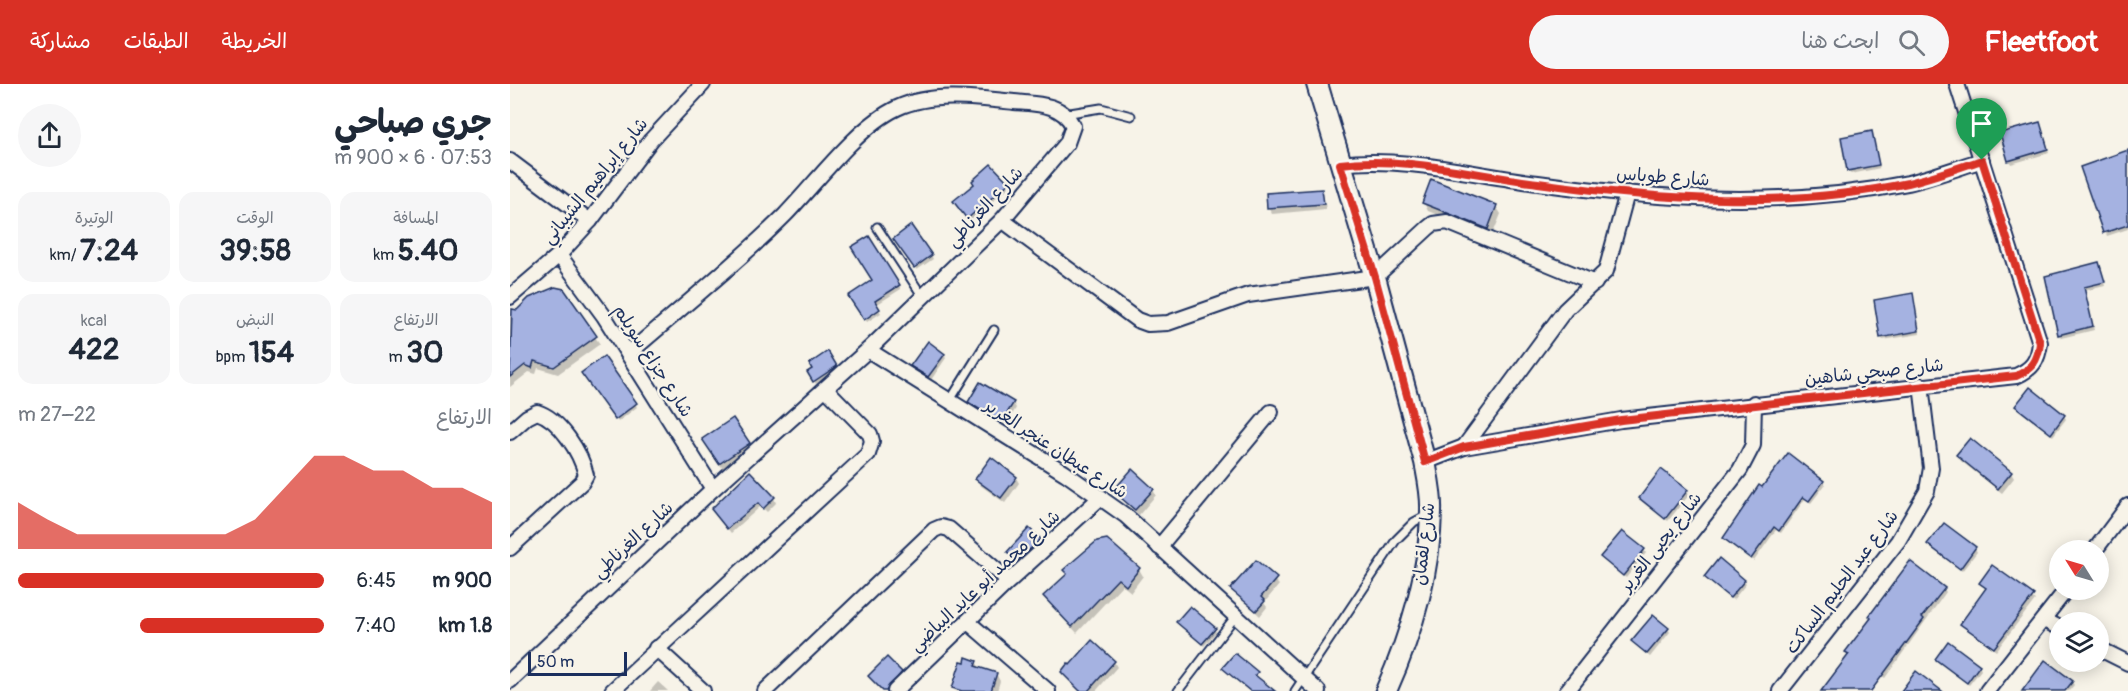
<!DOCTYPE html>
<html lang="ar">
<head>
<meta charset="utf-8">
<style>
	body { margin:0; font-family:Pangolin,"Playpen Sans Arabic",sans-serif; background:#f6f6f7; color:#1f2937; direction:rtl; height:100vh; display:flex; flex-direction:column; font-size:22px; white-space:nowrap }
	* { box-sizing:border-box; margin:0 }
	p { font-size:20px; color:#747a83 }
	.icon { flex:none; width:33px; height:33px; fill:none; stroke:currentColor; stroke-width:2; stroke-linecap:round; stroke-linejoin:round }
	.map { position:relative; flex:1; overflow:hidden; direction:ltr }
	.side { display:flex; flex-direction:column; background:#fff; width:510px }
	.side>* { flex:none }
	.needle { width:39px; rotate:307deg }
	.controls { position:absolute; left:1539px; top:456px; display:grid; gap:12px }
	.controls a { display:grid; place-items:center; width:60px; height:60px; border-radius:50%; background:#fff; box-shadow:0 3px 15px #0003; font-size:30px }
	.scale { position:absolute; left:18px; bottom:15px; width:99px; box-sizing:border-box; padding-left:6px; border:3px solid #1b2f5e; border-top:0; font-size:16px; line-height:21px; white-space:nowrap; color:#1b2f5e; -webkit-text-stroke:4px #f7f3e8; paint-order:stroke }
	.pin { position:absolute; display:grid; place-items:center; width:51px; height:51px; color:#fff; margin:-62px -26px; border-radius:50% 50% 50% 0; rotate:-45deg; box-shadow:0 0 6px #0007 }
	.pin .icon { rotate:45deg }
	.round { display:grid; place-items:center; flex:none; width:63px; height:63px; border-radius:32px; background:#f6f6f7 }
	.summary { display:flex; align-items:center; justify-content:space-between; height:102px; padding:0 18px }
	h1 { font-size:33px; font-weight:700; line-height:45px }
	.metrics { display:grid; grid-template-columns:repeat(3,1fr); gap:9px; height:102px; padding:6px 18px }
	.metrics div { display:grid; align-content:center; border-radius:15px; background:#f6f6f7; text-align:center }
	.metrics b { font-size:30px; font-weight:700 }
	.metrics small { font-size:16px; font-weight:400 }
	.metrics p { font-size:16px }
	.chart { height:168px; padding:12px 18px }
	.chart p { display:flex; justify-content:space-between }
	.chart svg { width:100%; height:108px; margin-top:6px; fill:#d93025; opacity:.7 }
	ul { padding:0 18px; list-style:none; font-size:20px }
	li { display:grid; grid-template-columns:96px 72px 1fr; align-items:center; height:45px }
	li i { height:15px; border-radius:8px; background:#d93025 }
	header { display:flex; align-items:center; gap:36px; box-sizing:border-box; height:84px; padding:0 30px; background:#d93025; color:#fff }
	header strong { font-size:28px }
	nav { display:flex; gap:33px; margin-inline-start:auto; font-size:21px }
	.search { width:420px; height:54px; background:#f6f6f7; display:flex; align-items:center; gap:15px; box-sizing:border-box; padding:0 21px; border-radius:33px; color:#747a83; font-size:22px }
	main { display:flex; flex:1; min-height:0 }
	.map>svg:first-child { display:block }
</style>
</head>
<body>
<header>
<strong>Fleetfoot</strong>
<div class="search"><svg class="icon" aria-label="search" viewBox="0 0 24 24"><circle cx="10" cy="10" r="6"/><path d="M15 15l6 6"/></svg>ابحث هنا</div>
<nav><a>الخريطة</a><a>الطبقات</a><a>مشاركة</a></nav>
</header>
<main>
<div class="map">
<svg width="1618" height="607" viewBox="0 0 1618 607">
	<rect width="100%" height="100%" fill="#f7f3e8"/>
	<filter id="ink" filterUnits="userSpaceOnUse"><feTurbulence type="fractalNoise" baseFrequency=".0167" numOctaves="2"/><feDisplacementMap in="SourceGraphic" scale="12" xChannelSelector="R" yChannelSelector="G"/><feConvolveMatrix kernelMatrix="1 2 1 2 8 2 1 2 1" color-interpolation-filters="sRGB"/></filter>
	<g filter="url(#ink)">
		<g fill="#0003">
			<polygon points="1531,43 1539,69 1501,80 1499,76"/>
			<polygon points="1362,49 1370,84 1341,90 1339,86"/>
			<polygon points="1618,68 1618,145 1597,152 1572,84"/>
			<polygon points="497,100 499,103 460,137 446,120"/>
			<polygon points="812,106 816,125 762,130 759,124 758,111"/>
			<polygon points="914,119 986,122 991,130 982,152 918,127"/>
			<polygon points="359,154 391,205 366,221 371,229 357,238 340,212 364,197"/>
			<polygon points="387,159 421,171 423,175 407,186"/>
			<polygon points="1589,180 1595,202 1574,207 1584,246 1551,254 1543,229"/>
			<polygon points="1402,211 1410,250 1373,256 1371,253"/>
			<polygon points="3,227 85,253 90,260 48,290 28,284 26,290 19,288 0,303 0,232"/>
			<polygon points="318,269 328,286 306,300 299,288"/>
			<polygon points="434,271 436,274 421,296 402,282"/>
			<polygon points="75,292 125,320 127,323 108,338"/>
			<polygon points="460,318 503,319 506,324 495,343 463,323"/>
			<polygon points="1507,322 1554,332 1556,335 1543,352"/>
			<polygon points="239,360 242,365 213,385 197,361"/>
			<polygon points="1448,371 1501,389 1504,394 1492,409 1451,377"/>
			<polygon points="506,394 509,399 495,419 470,401 467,395"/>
			<polygon points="1313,398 1315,401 1301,419 1295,415 1271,449 1266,446 1244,477 1217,457 1215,454 1252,405"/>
			<polygon points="643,406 646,411 629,431 605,407"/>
			<polygon points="1177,407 1179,411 1158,437 1130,414"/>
			<polygon points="264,414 266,419 257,428 251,422 221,449 206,430"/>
			<polygon points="520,446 532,459 510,480 501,472"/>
			<polygon points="597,457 629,485 633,492 621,508 612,501 567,549 535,513 558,491 555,487"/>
			<polygon points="1419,461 1465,464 1467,468 1452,487"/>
			<polygon points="1134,466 1136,469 1116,494 1092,474"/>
			<polygon points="746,478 769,501 754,519 757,523 750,532 722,505"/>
			<polygon points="1482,483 1525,516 1486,567 1452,540 1477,506 1471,499"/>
			<polygon points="1196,493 1234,497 1236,500 1223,516"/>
			<polygon points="1434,505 1436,508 1375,594 1358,581 1358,607 1313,607 1339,572 1337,568 1362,535"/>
			<polygon points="668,538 704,545 706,548 694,562"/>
			<polygon points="1158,545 1160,548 1140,573 1123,558"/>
			<polygon points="1427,575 1469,582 1471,586 1459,601"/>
			<polygon points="466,578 470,584 486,590 490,597 487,607 446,607 444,604"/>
			<polygon points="604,578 607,583 586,607 570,607 552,588"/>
			<polygon points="714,584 747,589 747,594 763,607 739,607"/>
			<polygon points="391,589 393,592 380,607 373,607 360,592"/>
			<polygon points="148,598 158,607 140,607"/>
			<polygon points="1562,598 1564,601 1559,607 1514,607"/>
		</g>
		<g fill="#a5b2e1" stroke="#1b2f5e" stroke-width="1.5">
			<polygon points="1530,38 1538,65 1498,77 1490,49"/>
			<polygon points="1362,47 1369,81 1337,87 1331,53"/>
			<polygon points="1618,66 1618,141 1593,149 1570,83"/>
			<polygon points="481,80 499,99 457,135 443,117 464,100 462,97"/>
			<polygon points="921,95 987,121 978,145 912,119"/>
			<polygon points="812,105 814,120 757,124 756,109"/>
			<polygon points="401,141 422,171 404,184 383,155"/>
			<polygon points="359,152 390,201 365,217 370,225 354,236 338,212 362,196 341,163"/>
			<polygon points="1589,178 1595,198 1574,203 1583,242 1548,251 1535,192"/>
			<polygon points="45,203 54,205 87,252 44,283 24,277 22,284 15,281 0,293 2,225 7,226 19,214"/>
			<polygon points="1403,209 1409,247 1370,254 1364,216"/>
			<polygon points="418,257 435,270 418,293 400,282"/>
			<polygon points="318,267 327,282 303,298 297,288 302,285 299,280"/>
			<polygon points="94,272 127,319 105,336 71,289"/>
			<polygon points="470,298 504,318 491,339 458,318"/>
			<polygon points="1520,303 1555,331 1541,350 1505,322"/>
			<polygon points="223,334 240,359 209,380 192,355"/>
			<polygon points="1460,354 1502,388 1488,405 1446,371"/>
			<polygon points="1278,369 1314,397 1299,417 1293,413 1269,447 1264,443 1241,475 1213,454 1249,401 1252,403"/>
			<polygon points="481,373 507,393 491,414 465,395"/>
			<polygon points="622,385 644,405 625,426 603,407"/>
			<polygon points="1151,385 1178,406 1155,435 1129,414"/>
			<polygon points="240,387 265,413 253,425 248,419 217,445 201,425"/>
			<polygon points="1434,439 1466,463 1450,485 1417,460"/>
			<polygon points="519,444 531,455 507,477 497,468"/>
			<polygon points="1112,447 1135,465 1113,492 1090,473"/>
			<polygon points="597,455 630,484 616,502 608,495 562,543 533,512 557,490 553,486 575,467 587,457"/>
			<polygon points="1209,474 1235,496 1220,514 1194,493"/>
			<polygon points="746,476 767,494 751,513 755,517 746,527 720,505"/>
			<polygon points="1400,477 1435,504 1412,533 1414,535 1361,607 1311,607 1339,570 1335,568 1361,534 1359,532"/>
			<polygon points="1482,481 1524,511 1484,564 1450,540 1476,504 1469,499"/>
			<polygon points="680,522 706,544 692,560 666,538"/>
			<polygon points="1143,531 1159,544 1137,570 1121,557"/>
			<polygon points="582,556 605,577 578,607 570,607 551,588 558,579 560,581"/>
			<polygon points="1438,557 1470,581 1457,599 1425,575"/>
			<polygon points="725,569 748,588 745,591 765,607 740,607 712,584"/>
			<polygon points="377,573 392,588 376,607 373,607 358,592"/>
			<polygon points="456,573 467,577 465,582 487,589 481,607 452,607 442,604 451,577 455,578"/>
			<polygon points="1535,576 1563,597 1555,607 1512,607"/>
			<polygon points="1406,587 1432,607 1391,607"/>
		</g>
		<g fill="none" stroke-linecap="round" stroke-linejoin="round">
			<g stroke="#1b2f5e" stroke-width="11">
				<g id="lane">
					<polyline points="554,30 591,24 621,32"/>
					<polyline points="367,143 413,213"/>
					<polyline points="439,318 484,246"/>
					<polyline points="668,607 725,533"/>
					<polyline points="785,607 886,456 904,438 917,431"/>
				</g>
			</g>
			<g stroke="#1b2f5e" stroke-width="18">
				<g id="street">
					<polyline points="0,77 80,137"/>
					<path d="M830 80C895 72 963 91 1028 99 1150 116 1276 124 1398 99 1423 93 1447 84 1472 76"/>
					<polyline points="492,136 627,236 638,240 658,239 738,211 865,193 918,144 923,140 937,138 1085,199"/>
					<polyline points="49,171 94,232 203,405"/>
					<polyline points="0,213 49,171 80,137 141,56 193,0"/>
					<polyline points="358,266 555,389 616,432 808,607"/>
					<path d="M0 348 17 333 27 328C50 335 71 369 76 391L72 398 0 464"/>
					<polyline points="954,363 1055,226 1096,187 1117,109"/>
					<path d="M915 378 954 363 1111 336 1506 292C1522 285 1528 277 1530 259L1447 0"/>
					<polyline points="649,463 761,328"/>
					<polyline points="1585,466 1618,422"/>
					<polyline points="1534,536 1550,544"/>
					<polyline points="458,538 538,607"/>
					<polyline points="146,564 193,607"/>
					<polyline points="1588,564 1618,579"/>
					<path d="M0 597 203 405 358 266 492 136 557 59 563 42C552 19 526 20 504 18 467 14 421 8 387 24 347 43 306 99 275 131 226 180 171 224 118 270"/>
					<polyline points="102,607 358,370 362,357 360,350 316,305"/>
					<polyline points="255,607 424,446 431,443 439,445 499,497"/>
					<polyline points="385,607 499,497 591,413"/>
					<polyline points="1057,607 1230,386 1243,361 1244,319"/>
					<polyline points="1270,607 1388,457 1417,407 1421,384 1411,301"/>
					<polyline points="1477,607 1556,506"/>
				</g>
			</g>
			<g stroke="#1b2f5e" stroke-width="24">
				<path id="secondary" d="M807 0 865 193 915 378C918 394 922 411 921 428 920 488 900 553 876 607"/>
			</g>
			<use href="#lane" stroke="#f7f3e8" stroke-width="7"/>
			<use href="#street" stroke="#f7f3e8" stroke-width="14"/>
			<use href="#secondary" stroke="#f7f3e8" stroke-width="20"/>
		</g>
	</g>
	<g fill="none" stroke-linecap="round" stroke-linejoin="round" filter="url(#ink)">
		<g stroke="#fff" stroke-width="12">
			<path id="route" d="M1472 76 1530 259C1528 277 1522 285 1506 292L1111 336 954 363 915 378 865 193 830 80C895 72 963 91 1028 99 1150 116 1276 125 1398 99 1423 93 1447 84 1472 76Z"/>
		</g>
		<use href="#route" stroke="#d93025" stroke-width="8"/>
	</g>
	<g text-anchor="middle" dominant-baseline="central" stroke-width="4.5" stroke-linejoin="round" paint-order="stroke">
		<g font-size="18" fill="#1b2f5e" stroke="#f7f3e8">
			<text transform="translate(1153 93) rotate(4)">شارع طوباس</text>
			<text transform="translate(85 97) rotate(-51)">شارع إبراهيم الشيباني</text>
			<text transform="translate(475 123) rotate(-47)">شارع الغرناطي</text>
			<text transform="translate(143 277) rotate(57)">شارع جزاع سويلم</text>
			<text transform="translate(1364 288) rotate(-6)">شارع صبحي شاهين</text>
			<text transform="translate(546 365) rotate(33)">شارع عبطان عنجر الغرير</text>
			<text transform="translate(123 456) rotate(-43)">شارع الغرناطي</text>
			<text transform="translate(1151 458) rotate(-52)">شارع يحيى الغرير</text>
			<text transform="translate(914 460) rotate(-83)">شارع لقمان</text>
			<text transform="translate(475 497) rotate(-43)">شارع محمد أبو عايد البياضي</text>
			<text transform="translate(1332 498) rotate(-53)">شارع عبد الحليم الساكت</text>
		</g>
	</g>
</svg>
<div class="controls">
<a><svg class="needle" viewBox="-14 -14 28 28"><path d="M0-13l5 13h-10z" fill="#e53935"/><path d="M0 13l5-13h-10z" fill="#747a83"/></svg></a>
<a><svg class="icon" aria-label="layers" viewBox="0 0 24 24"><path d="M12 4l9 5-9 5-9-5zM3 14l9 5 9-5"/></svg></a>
</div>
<div class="scale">50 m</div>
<div class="pin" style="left:1472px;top:76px;background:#1e9e55"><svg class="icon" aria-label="arrive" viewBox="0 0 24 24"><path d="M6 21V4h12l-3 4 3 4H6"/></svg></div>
</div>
<section class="side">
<div class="summary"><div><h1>جري صباحي</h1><p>07:53 · 6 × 900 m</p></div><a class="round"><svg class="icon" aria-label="share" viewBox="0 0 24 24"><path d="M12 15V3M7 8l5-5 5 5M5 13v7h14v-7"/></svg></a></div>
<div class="metrics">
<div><p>المسافة</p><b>5.40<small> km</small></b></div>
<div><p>الوقت</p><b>39:58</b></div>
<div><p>الوتيرة</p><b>7:24<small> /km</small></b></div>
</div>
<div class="metrics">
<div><p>الارتفاع</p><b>30<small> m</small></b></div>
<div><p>النبض</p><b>154<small> bpm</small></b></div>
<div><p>kcal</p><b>422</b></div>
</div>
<div class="chart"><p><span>الارتفاع</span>22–27 m</p>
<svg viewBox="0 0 160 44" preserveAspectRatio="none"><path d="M0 44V25L10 32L20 38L30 38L40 38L50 38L60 38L70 38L80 32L90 19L100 6L110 6L120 12L130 12L140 19L150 19L160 25V44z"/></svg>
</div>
<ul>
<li><b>900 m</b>6:45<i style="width:100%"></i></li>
<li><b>1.8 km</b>7:40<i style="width:60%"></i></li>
</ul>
</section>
</main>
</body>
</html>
